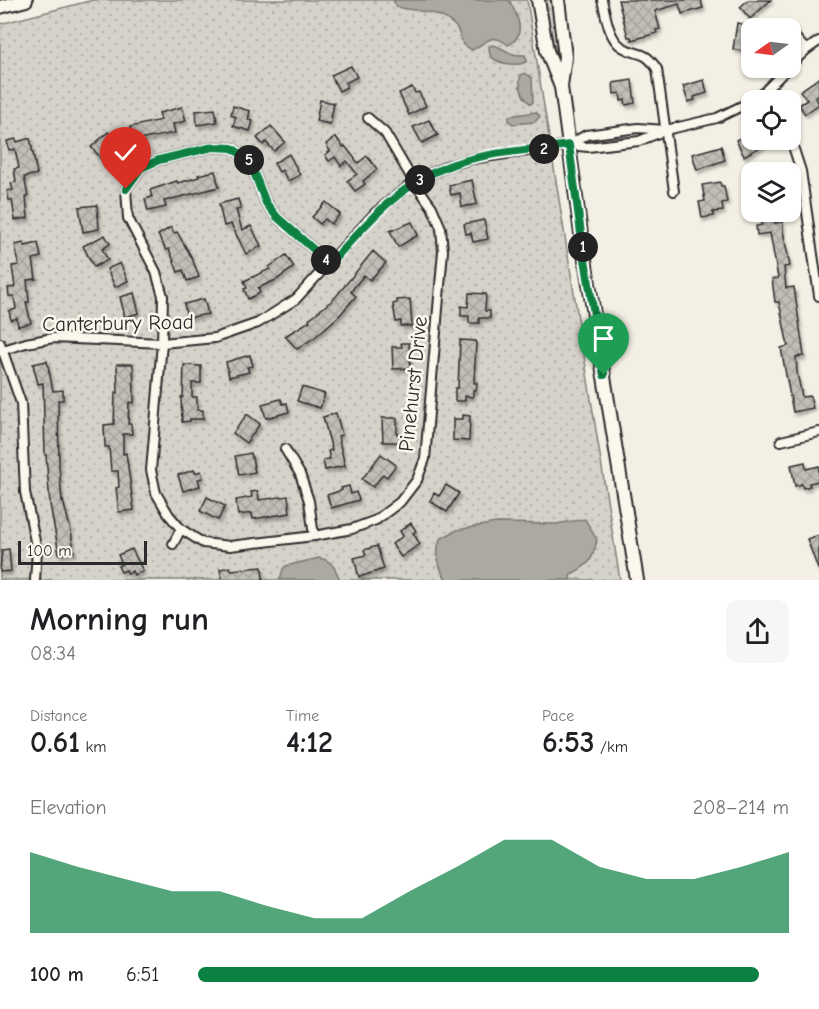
<!DOCTYPE html>
<html lang="en">
<head>
<meta charset="utf-8">
<style>
	body { margin:0; font-family:"Comic Neue",sans-serif; background:#f6f6f6; color:#202124; height:100vh; display:flex; flex-direction:column; font-size:22px; white-space:nowrap }
	* { box-sizing:border-box; margin:0 }
	p { font-size:20px; color:#757577 }
	.icon { flex:none; width:33px; height:33px; fill:none; stroke:currentColor; stroke-width:2; stroke-linecap:round; stroke-linejoin:round }
	.map { position:relative; height:580px; overflow:hidden }
	.panel { display:flex; flex-direction:column; background:#fff; flex:1 }
	.panel>* { flex:none }
	.needle { width:39px; rotate:256deg }
	.tools { position:absolute; left:741px; top:18px; display:grid; gap:12px }
	.tools a { display:grid; place-items:center; width:60px; height:60px; border-radius:12px; background:#fff; box-shadow:0 2px 4px #0004; font-size:30px }
	.scale { position:absolute; left:18px; bottom:15px; width:129px; box-sizing:border-box; padding-left:6px; border:3px solid #2b2b2b; border-top:0; font-size:16px; line-height:21px; white-space:nowrap; color:#2b2b2b; -webkit-text-stroke:4px #fbf7ec; paint-order:stroke }
	.pin { position:absolute; display:grid; place-items:center; width:51px; height:51px; color:#fff; margin:-62px -26px; border-radius:50% 50% 50% 0; rotate:-45deg; box-shadow:0 0 6px #0007 }
	.pin .icon { rotate:45deg }
	.km { position:absolute; width:30px; height:30px; margin:-15px; border-radius:50%; background:#222; color:#fff; font-size:16px; line-height:30px; text-align:center }
	.round { display:grid; place-items:center; flex:none; width:63px; height:63px; border-radius:12px; background:#f6f6f6 }
	.headline { display:flex; align-items:center; justify-content:space-between; height:102px; padding:0 30px }
	h1 { font-size:33px; font-weight:600; line-height:45px }
	.stats { display:grid; grid-template-columns:repeat(3,1fr); gap:9px; height:102px; padding:6px 30px }
	.stats div { display:grid; align-content:center }
	.stats b { font-size:30px; font-weight:600 }
	.stats small { font-size:16px; font-weight:400 }
	.stats p { font-size:16px }
	.chart { height:168px; padding:12px 30px }
	.chart p { display:flex; justify-content:space-between }
	.chart svg { width:100%; height:108px; margin-top:6px; fill:#0b8043; opacity:.7 }
	ul { padding:0 30px; list-style:none; font-size:20px }
	li { display:grid; grid-template-columns:96px 72px 1fr; align-items:center; height:45px }
	li i { height:15px; border-radius:8px; background:#0b8043 }
	.map>svg:first-child { display:block }
</style>
</head>
<body>
<div class="map">
<svg width="819" height="580" viewBox="0 0 819 580">
	<defs>
		<pattern id="grass-dots" width="8" height="8" patternUnits="userSpaceOnUse" patternTransform="scale(1.5)"><rect width="8" height="8" fill="#d5d2c9"/><path d="M2 2h.1M6 6h.1" fill="none" stroke="#b7b4ad" stroke-width="1.8" stroke-linecap="round"/></pattern>
		<pattern id="building-cross-hatch" width="8" height="8" patternUnits="userSpaceOnUse" patternTransform="scale(1.5)"><rect width="8" height="8" fill="#c0beb6"/><path d="M0 0l8 8M0 8l8-8" fill="none" stroke="#a5a39d"/></pattern>
		<filter id="shadow"><feDropShadow dx="2" dy="3.5" stdDeviation="1.5" flood-color="#0004"/></filter>
	</defs>
	<rect width="100%" height="100%" fill="#f3efe4"/>
	<filter id="ink" filterUnits="userSpaceOnUse"><feTurbulence type="fractalNoise" baseFrequency=".0167" numOctaves="2"/><feDisplacementMap in="SourceGraphic" scale="12" xChannelSelector="R" yChannelSelector="G"/><feConvolveMatrix kernelMatrix="1 2 1 2 8 2 1 2 1" color-interpolation-filters="sRGB"/></filter>
	<g filter="url(#ink)">
		<g fill="url(#grass-dots)" stroke="#807e7a" stroke-width="1.5">
			<polygon points="93,0 527,0 620,580 0,580 0,24"/>
			<polygon points="542,0 553,0 557,13 560,64 544,15"/>
		</g>
		<g fill="#aca9a2" stroke="#787772" stroke-width="1.5">
			<path d="M393 0H509C517 14 528 36 508 45 491 31 487 43 472 50L464 45C460 40 460 32 456 27 441 10 418 12 397 7Z"/>
			<path d="M492 45C507 47 505 56 525 55L527 61C521 67 496 64 491 56 489 53 489 50 489 47Z"/>
			<path d="M525 73 532 78 533 102 531 104C523 99 517 84 521 75Z"/>
			<polygon points="536,112 540,116 535,122 513,124 509,121 509,116"/>
			<path d="M585 519 597 540C592 561 590 565 571 574L570 580H447C438 568 435 553 440 539L457 530 496 523 556 524Z"/>
			<path d="M319 558C332 560 335 568 340 580H280L283 569 286 566Z"/>
		</g>
		<g fill="url(#building-cross-hatch)" stroke="#2b2b2b" stroke-width="1.5" filter="url(#shadow)">
			<polygon points="618,0 701,0 703,8 682,14 679,4 655,11 660,29 656,30 657,33 632,40 631,37 628,37"/>
			<polygon points="748,0 771,0 750,19 740,7"/>
			<polygon points="737,23 752,26 748,45 752,45 752,53 733,49"/>
			<polygon points="351,66 357,77 345,83 347,87 339,91 331,75"/>
			<polygon points="819,78 819,95 816,98 819,104 805,114 799,105 807,100 800,91"/>
			<polygon points="632,80 635,103 626,105 625,100 621,101 620,93 614,94 613,83"/>
			<polygon points="704,80 707,93 694,97 695,100 688,102 683,86"/>
			<polygon points="412,87 415,93 419,92 426,106 409,115 399,93"/>
			<polygon points="320,100 334,103 330,124 316,121"/>
			<polygon points="233,106 250,111 248,120 253,121 250,131 233,126 236,117 231,115"/>
			<polygon points="182,107 186,121 173,124 175,133 133,141 130,127 161,120 159,113"/>
			<polygon points="215,109 217,122 197,125 196,111"/>
			<polygon points="429,120 438,135 422,143 413,127"/>
			<polygon points="271,126 285,142 274,151 266,142 263,145 257,138"/>
			<polygon points="108,132 118,143 109,150 116,159 108,166 91,147"/>
			<polygon points="747,134 750,140 761,140 764,145 744,156 736,140"/>
			<polygon points="336,137 343,147 345,146 358,163 367,156 377,169 363,181 365,184 355,191 347,181 357,174 347,161 341,166 335,157 329,161 325,155 330,151 326,144"/>
			<polygon points="30,138 37,174 24,177 28,196 26,197 28,218 15,220 12,200 9,200 7,191 13,190 11,183 16,182 14,169 19,168 15,149 9,150 7,141 16,139 17,142"/>
			<polygon points="721,146 725,160 697,170 692,154"/>
			<polygon points="289,154 300,175 288,181 282,170 279,172 274,163"/>
			<polygon points="215,171 219,187 164,201 166,207 148,211 145,199 152,197 150,190 177,181 178,183 199,177 198,175"/>
			<polygon points="472,180 477,204 462,207 460,193 451,195 449,185"/>
			<polygon points="720,182 721,186 724,186 727,202 722,203 723,211 713,212 714,216 702,218 699,202 705,201 702,185"/>
			<polygon points="238,199 241,209 236,210 242,230 251,226 261,246 246,254 231,224 224,226 219,204"/>
			<polygon points="326,202 340,214 331,224 325,219 320,224 312,217"/>
			<polygon points="97,205 99,229 83,232 79,207"/>
			<polygon points="760,212 774,212 775,223 783,222 783,231 790,266 784,267 786,288 794,287 804,356 796,357 797,372 802,397 810,396 813,408 793,412 781,348 788,346 779,302 775,302 772,279 778,278 770,233 757,235 756,226 762,225"/>
			<polygon points="484,220 488,239 473,242 471,233 466,234 464,224"/>
			<polygon points="412,222 418,235 398,247 390,231"/>
			<polygon points="171,227 174,233 177,232 192,258 199,277 187,281 183,270 178,272 169,249 166,250 158,235"/>
			<polygon points="105,235 110,244 102,249 108,260 94,267 83,246"/>
			<polygon points="24,243 25,246 38,243 41,257 33,259 36,279 27,280 29,302 26,302 31,323 18,326 17,318 11,320 9,311 16,309 14,296 9,296 8,288 15,287 12,266 19,265 15,245"/>
			<polygon points="373,251 386,263 370,280 364,275 354,287 351,292 356,296 339,316 315,337 297,349 285,336 310,321 309,319 334,299"/>
			<polygon points="286,255 294,267 276,280 258,288 260,293 248,299 244,289 247,288 244,281 270,269 269,267"/>
			<polygon points="120,263 128,281 115,287 107,269"/>
			<polygon points="134,293 139,313 125,317 120,297"/>
			<polygon points="469,293 486,294 485,311 490,311 490,318 479,318 479,323 469,323 469,316 461,316 461,306 468,307"/>
			<polygon points="204,299 208,314 187,318 184,304"/>
			<polygon points="410,299 412,326 401,326 401,321 396,322 393,304 397,303 397,300"/>
			<polygon points="460,340 476,341 474,383 477,383 476,390 473,390 473,397 465,396 465,401 455,401 455,388 458,388"/>
			<polygon points="401,343 409,343 410,368 393,369 392,347 402,347"/>
			<polygon points="250,355 253,366 247,367 249,372 229,377 226,362"/>
			<polygon points="47,361 53,391 63,390 63,400 58,400 59,466 62,502 63,501 71,531 74,552 59,554 50,504 46,455 45,455 43,383 38,384 33,364"/>
			<polygon points="117,364 133,364 134,393 134,403 129,402 128,424 131,424 132,434 123,434 123,454 126,453 134,510 119,512 116,488 119,487 118,471 111,471 109,447 105,447 104,425 114,424 115,392 118,393"/>
			<polygon points="184,365 201,366 201,383 192,383 192,397 197,397 197,410 203,410 203,419 190,419 190,421 182,422 181,397 183,397"/>
			<polygon points="302,387 325,394 320,408 297,401"/>
			<polygon points="281,399 283,404 287,403 289,412 266,418 262,404"/>
			<polygon points="336,413 342,435 338,436 345,466 343,464 344,466 325,470 323,460 330,459 328,451 332,450 323,417"/>
			<polygon points="247,414 260,424 246,443 233,433"/>
			<polygon points="463,415 470,416 469,441 453,440 453,419 463,419"/>
			<polygon points="382,418 397,418 397,434 400,434 400,442 383,442"/>
			<polygon points="251,453 255,472 239,475 235,456"/>
			<polygon points="381,454 396,465 387,477 383,474 373,487 362,479"/>
			<polygon points="805,462 806,469 819,466 819,481 809,483 810,486 803,488 802,484 795,486 791,465"/>
			<polygon points="194,470 195,473 201,471 203,478 198,479 200,486 183,491 178,475"/>
			<polygon points="446,485 459,493 447,512 430,501 434,493 439,496"/>
			<polygon points="349,486 351,494 356,492 359,500 331,508 327,495 342,490 341,488"/>
			<polygon points="258,491 259,500 288,496 290,513 253,519 252,513 238,515 236,500 252,497 251,492"/>
			<polygon points="207,497 225,506 218,520 200,511"/>
			<polygon points="411,523 416,531 413,533 420,544 401,557 392,544 403,536 400,531"/>
			<polygon points="819,535 819,569 818,569 807,539"/>
			<polygon points="377,546 384,569 359,577 354,558 366,555 364,550"/>
			<polygon points="9,549 11,571 0,572 2,550"/>
			<polygon points="132,549 143,571 134,575 132,571 128,574 126,570 121,572 118,566 122,564 118,555"/>
			<polygon points="230,567 231,570 262,567 263,580 222,580 220,569"/>
		</g>
		<g fill="none" stroke-linecap="round" stroke-linejoin="round">
			<g stroke="#2b2b2b" stroke-width="12">
				<g id="minor">
					<path d="M602 0C606 15 608 38 622 47 638 57 643 48 657 69L674 191"/>
					<polyline points="792,34 806,50"/>
					<polyline points="790,65 806,50 819,41"/>
					<polyline points="752,100 761,95 788,68"/>
					<polyline points="790,137 801,171 819,296"/>
					<polyline points="569,145 586,135 638,128 665,130"/>
					<polyline points="330,264 277,217 266,203 249,160 232,148 213,147 159,160 141,168 126,189 128,218 156,272 163,296 162,343 151,470 156,493 169,515 181,529 203,543 230,546 314,536 352,529 376,520 400,502 417,480 425,459 443,251 441,228 432,207 414,182 385,133 368,118"/>
					<polyline points="0,343 21,403 25,492 37,551 35,580"/>
					<polyline points="0,351 26,343 53,338 162,343 215,338 258,323 296,299 375,213 414,182 447,166 472,159 569,145 588,147 639,141 666,130 717,118 752,101"/>
					<polyline points="781,441 819,432"/>
					<polyline points="285,449 300,474 309,501 314,536"/>
					<polyline points="173,544 181,529"/>
				</g>
			</g>
			<g stroke="#2b2b2b" stroke-width="16">
				<g id="primary">
					<polyline points="538,0 547,51 561,87 582,241 637,580"/>
					<polyline points="558,0 565,57 561,86"/>
					<polyline points="0,7 26,0"/>
				</g>
			</g>
			<use href="#minor" stroke="#fbf7ec" stroke-width="8"/>
			<use href="#primary" stroke="#fbf7ec" stroke-width="12"/>
		</g>
	</g>
	<g fill="none" stroke-linecap="round" stroke-linejoin="round" filter="url(#ink)">
		<g stroke="#fff" stroke-width="12">
			<path id="route" d="M126 189 141 168 159 160 213 147 232 148 249 160 266 203 277 217 330 264C364 226 397 186 446 167 481 152 532 150 569 145L582 241 604 375"/>
		</g>
		<use href="#route" stroke="#0b8043" stroke-width="8"/>
	</g>
	<g text-anchor="middle" dominant-baseline="central" stroke-width="5" stroke-linejoin="round" paint-order="stroke">
		<g font-size="21" fill="#2b2b2b" stroke="#fbf7ec">
			<text transform="translate(118 323) rotate(-1)">Canterbury Road</text>
			<text transform="translate(413 384) rotate(-84)">Pinehurst Drive</text>
		</g>
	</g>
</svg>
<div class="tools">
<a><svg class="needle" viewBox="-14 -14 28 28"><path d="M0-13l5 13h-10z" fill="#e53935"/><path d="M0 13l5-13h-10z" fill="#757577"/></svg></a>
<a><svg class="icon" aria-label="locate" viewBox="0 0 24 24"><circle cx="12" cy="12" r="6"/><path d="M12 2v4M12 18v4M2 12h4M18 12h4"/></svg></a>
<a><svg class="icon" aria-label="layers" viewBox="0 0 24 24"><path d="M12 4l9 5-9 5-9-5zM3 14l9 5 9-5"/></svg></a>
</div>
<div class="scale">100 m</div>
<div class="pin" style="left:604px;top:375px;background:#1e9e55"><svg class="icon" aria-label="arrive" viewBox="0 0 24 24"><path d="M6 21V4h12l-3 4 3 4H6"/></svg></div>
<div class="pin" style="left:126px;top:189px;background:#d93025"><svg class="icon" aria-label="check" viewBox="0 0 24 24"><path d="M5 12l5 5 9-10"/></svg></div>
<b class="km" style="left:583px;top:247px">1</b>
<b class="km" style="left:544px;top:149px">2</b>
<b class="km" style="left:420px;top:180px">3</b>
<b class="km" style="left:326px;top:260px">4</b>
<b class="km" style="left:249px;top:160px">5</b>
</div>
<section class="panel">
<div class="headline"><div><h1>Morning run</h1><p>08:34</p></div><a class="round"><svg class="icon" aria-label="share" viewBox="0 0 24 24"><path d="M12 15V3M7 8l5-5 5 5M5 13v7h14v-7"/></svg></a></div>
<div class="stats">
<div><p>Distance</p><b>0.61<small> km</small></b></div>
<div><p>Time</p><b>4:12</b></div>
<div><p>Pace</p><b>6:53<small> /km</small></b></div>
</div>
<div class="chart"><p><span>Elevation</span>208–214 m</p>
<svg viewBox="0 0 160 44" preserveAspectRatio="none"><path d="M0 44V11L10 17L20 22L30 27L40 27L50 33L60 38L70 38L80 27L90 17L100 6L110 6L120 17L130 22L140 22L150 17L160 11V44z"/></svg>
</div>
<ul>
<li><b>100 m</b>6:51<i style="width:95%"></i></li>
</ul>
</section>
</body>
</html>
